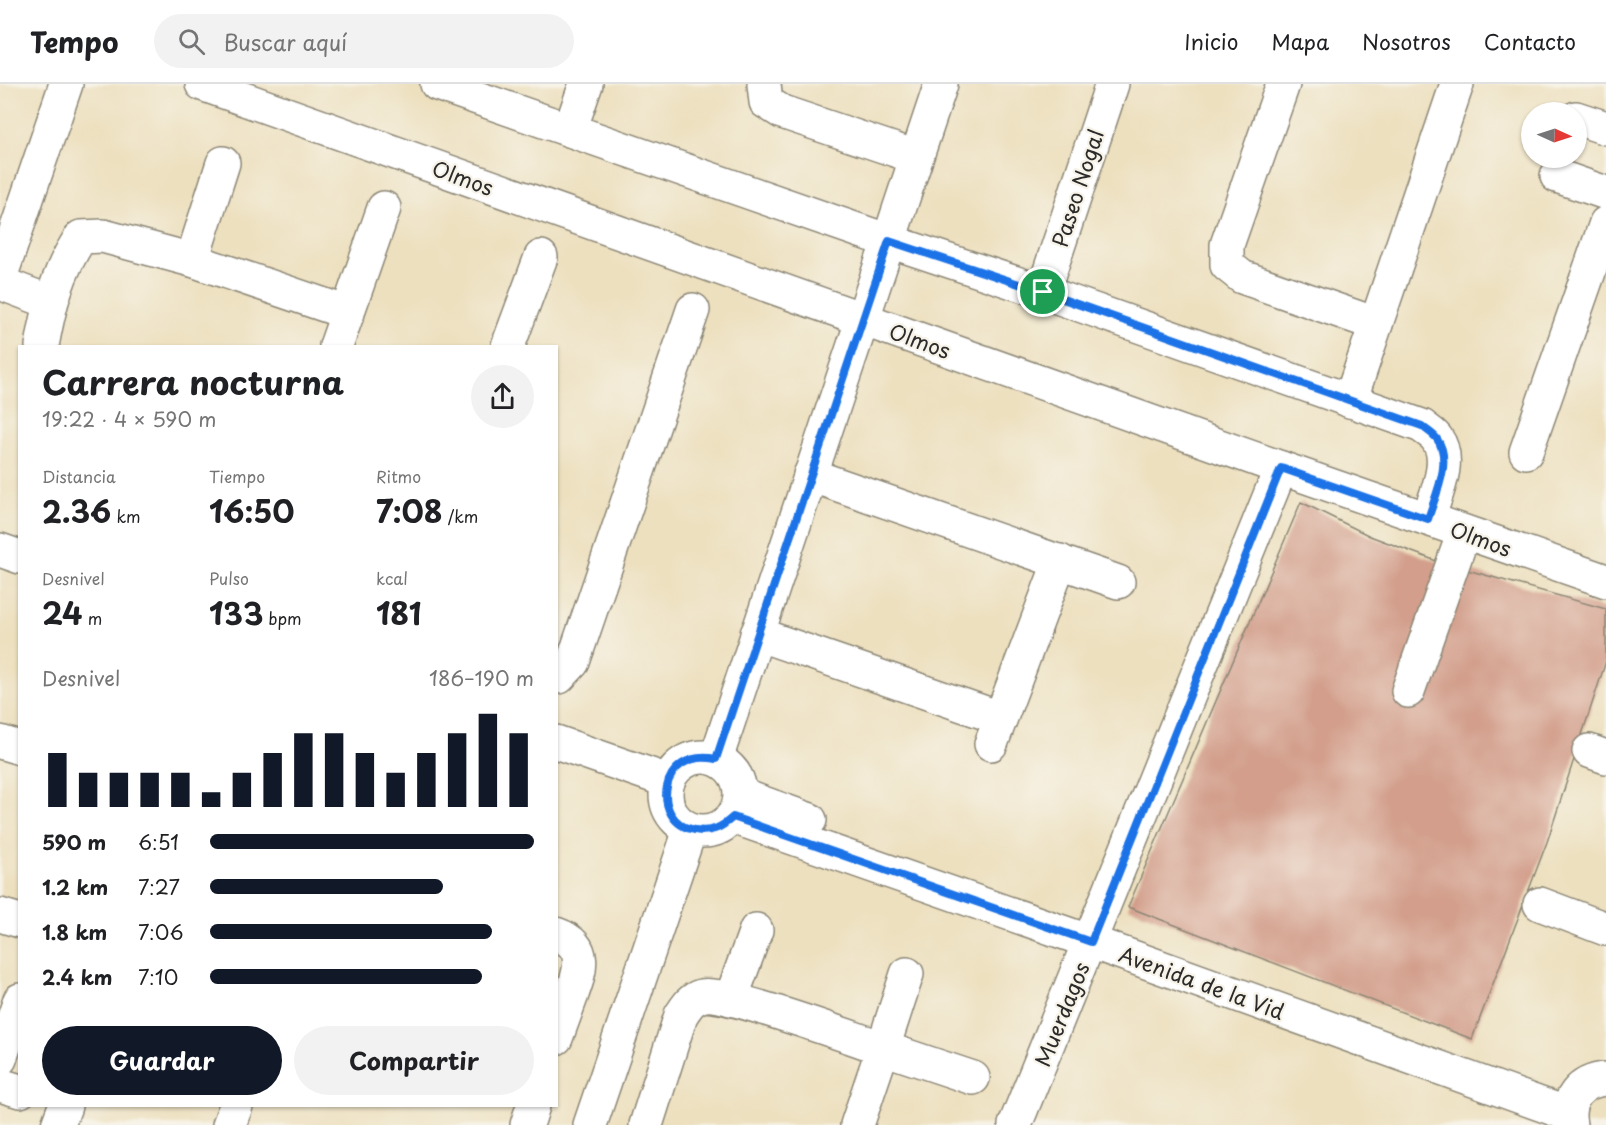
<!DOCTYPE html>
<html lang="es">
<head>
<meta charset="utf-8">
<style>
	body { margin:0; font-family:"Playpen Sans",sans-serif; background:#f2f2f2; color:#202124; height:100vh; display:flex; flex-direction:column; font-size:22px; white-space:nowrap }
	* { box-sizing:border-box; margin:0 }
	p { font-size:20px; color:#757577 }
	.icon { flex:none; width:33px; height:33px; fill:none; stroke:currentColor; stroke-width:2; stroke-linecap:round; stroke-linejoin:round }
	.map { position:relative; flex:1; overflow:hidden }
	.drawer { position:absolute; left:18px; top:261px; width:540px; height:762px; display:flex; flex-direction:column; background:#fff; border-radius:0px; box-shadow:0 2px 4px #0004 }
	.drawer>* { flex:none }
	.needle { width:39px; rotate:93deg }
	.tools { position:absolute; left:1521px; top:18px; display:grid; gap:12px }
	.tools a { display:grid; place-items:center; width:66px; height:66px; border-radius:50%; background:#fff; box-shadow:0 2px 4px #0004; font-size:30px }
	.pin { position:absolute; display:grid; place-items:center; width:51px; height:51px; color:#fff; margin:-26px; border:3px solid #fff; border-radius:50%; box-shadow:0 2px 6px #0007 }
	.round { display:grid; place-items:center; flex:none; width:63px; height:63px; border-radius:32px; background:#f2f2f2 }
	.overview { display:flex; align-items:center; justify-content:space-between; height:102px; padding:0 24px }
	h1 { font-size:33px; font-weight:700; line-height:45px }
	.metrics { display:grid; grid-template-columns:repeat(3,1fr); gap:9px; height:102px; padding:6px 24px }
	.metrics div { display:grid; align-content:center }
	.metrics b { font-size:30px; font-weight:700 }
	.metrics small { font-size:16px; font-weight:400 }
	.metrics p { font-size:16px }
	.chart { height:168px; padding:12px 24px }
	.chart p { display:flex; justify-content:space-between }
	.chart svg { width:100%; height:108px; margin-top:6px; stroke:#111827; stroke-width:6 }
	.cta { display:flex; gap:12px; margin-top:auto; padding:12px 24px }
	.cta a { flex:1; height:69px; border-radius:36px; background:#111827; color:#fff; font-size:24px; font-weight:700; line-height:69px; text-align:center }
	.cta a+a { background:#f2f2f2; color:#202124 }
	ul { padding:0 24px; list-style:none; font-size:20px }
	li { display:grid; grid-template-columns:96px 72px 1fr; align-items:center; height:45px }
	li i { height:15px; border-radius:8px; background:#111827 }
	header { display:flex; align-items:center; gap:36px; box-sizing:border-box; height:84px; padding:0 30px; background:#fff; border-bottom:2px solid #e0e0e0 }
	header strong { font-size:28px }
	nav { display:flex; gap:33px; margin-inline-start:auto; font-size:21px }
	.search { width:420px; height:54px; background:#f2f2f2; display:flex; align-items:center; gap:15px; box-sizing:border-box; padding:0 21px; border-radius:33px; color:#757577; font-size:22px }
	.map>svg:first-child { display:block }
</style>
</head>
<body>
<header>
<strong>Tempo</strong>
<div class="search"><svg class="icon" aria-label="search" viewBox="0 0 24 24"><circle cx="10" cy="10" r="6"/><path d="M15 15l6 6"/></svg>Buscar aquí</div>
<nav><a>Inicio</a><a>Mapa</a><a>Nosotros</a><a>Contacto</a></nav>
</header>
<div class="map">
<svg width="1606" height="1041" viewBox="0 0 1606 1041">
	<rect width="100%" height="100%" fill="#f7f3e8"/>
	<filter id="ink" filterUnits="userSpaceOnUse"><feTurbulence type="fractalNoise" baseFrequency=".0167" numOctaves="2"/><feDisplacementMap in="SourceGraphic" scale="12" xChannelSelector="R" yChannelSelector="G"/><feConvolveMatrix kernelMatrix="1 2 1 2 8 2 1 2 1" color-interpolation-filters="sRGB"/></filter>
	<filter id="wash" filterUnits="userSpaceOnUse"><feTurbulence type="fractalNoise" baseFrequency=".008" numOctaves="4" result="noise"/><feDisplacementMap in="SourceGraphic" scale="24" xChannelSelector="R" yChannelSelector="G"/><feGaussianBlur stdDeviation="1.35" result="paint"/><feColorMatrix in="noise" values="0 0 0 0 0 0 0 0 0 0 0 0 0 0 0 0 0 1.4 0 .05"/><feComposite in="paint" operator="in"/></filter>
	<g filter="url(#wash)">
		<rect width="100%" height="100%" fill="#ede0bf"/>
		<g id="blocks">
			<polygon fill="#d39f8c" points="1301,418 1370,452 1439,478 1606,525 1606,577 1547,758 1472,955 1128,823"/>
		</g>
	</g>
	<g filter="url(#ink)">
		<use href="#blocks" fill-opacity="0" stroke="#8c8675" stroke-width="1.5"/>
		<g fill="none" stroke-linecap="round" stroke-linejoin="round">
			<g stroke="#8c8675" stroke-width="36">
				<g id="minor">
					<polyline points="202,0 1281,384 1606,497"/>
					<path d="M437 0 889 157 1043 208 1422 342C1426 346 1434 350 1437 355 1453 377 1435 412 1428 435"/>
					<polyline points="764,0 766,18 782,28 916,73"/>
					<polyline points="1283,0 1227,161 1227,181 1242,193 1376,240"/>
					<polyline points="1576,34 1606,44"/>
					<polyline points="570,46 586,0"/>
					<polyline points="1557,92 1606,109"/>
					<polyline points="192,176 223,79"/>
					<polyline points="0,194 66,0"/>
					<polyline points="0,199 50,218"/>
					<polyline points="1043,208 1112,0"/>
					<path d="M42 262C49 222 58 187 81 153L103 152 192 176 348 229"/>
					<polyline points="336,262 384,124"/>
					<polyline points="508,262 541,173"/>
					<polyline points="1350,317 1457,0"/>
					<polyline points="1526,368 1606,139"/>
					<polyline points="810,391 1118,498"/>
					<polyline points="0,466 20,473"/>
					<polyline points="757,550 1000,634"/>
					<polyline points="556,593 559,593 573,578 693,226"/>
					<polyline points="1408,607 1464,448"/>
					<polyline points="0,658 20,664"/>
					<polyline points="556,658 668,697"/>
					<polyline points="991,660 1060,477"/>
					<polyline points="1589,667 1606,673"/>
					<circle cx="703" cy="710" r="37"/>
					<polyline points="716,675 941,0"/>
					<polyline points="741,711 810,736"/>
					<polyline points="733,733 1091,858 1568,1030"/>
					<polyline points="1540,820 1606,845"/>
					<polyline points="0,831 20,837"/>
					<path d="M556 850C590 862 580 888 571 913 566 927 561 940 556 954"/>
					<polyline points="731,915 756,846"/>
					<polyline points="0,975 20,916"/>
					<polyline points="0,1001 20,1007"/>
					<polyline points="58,1041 65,1022"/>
					<polyline points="229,1041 236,1022"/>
					<polyline points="527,1041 533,1022"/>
					<polyline points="590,1041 690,746"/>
					<path d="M646 1041 681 931C687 922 691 915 701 912 719 905 855 955 883 964L907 890"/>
					<polyline points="857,1041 883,964 973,994"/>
					<polyline points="1015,1041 1281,384"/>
					<path d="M1570 1041C1565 1015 1580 997 1606 995"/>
				</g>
			</g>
			<use href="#minor" stroke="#fff" stroke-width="33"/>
		</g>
	</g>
	<g fill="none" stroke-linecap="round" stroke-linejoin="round" filter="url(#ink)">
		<g stroke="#fff" stroke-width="12">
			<path id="route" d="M889 157 1043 208 1422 342C1426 346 1434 350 1437 355 1453 377 1435 412 1428 435L1281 384 1091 858 733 733C721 744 711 749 695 746 650 739 658 663 716 675Z"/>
		</g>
		<use href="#route" stroke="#1a73e8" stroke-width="8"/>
	</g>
	<g text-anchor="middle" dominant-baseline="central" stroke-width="4.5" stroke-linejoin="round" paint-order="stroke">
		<g font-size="21" fill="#2b2b2b" stroke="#f7f3e8">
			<text transform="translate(463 93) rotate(20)">Olmos</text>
			<text transform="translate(1077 104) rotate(-72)">Paseo Nogal</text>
			<text transform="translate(920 256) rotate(20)">Olmos</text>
			<text transform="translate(1481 454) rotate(20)">Olmos</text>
			<text transform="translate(1202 898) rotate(20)">Avenida de la Vid</text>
			<text transform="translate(1061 930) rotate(-68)">Muerdagos</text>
		</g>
	</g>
</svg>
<div class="tools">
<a><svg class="needle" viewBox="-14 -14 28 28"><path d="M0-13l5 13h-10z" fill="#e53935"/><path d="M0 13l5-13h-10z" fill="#757577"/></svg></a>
</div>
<div class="pin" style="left:1043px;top:208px;background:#1e9e55"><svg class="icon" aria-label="arrive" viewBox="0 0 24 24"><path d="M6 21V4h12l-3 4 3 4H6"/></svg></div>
<section class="drawer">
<div class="overview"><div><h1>Carrera nocturna</h1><p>19:22 · 4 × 590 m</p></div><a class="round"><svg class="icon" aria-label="share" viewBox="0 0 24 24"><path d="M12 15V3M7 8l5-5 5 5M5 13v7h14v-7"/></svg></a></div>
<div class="metrics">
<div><p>Distancia</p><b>2.36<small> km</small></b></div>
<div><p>Tiempo</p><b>16:50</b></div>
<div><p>Ritmo</p><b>7:08<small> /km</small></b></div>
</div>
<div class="metrics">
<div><p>Desnivel</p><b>24<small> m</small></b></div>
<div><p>Pulso</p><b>133<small> bpm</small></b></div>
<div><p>kcal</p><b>181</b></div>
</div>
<div class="chart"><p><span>Desnivel</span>186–190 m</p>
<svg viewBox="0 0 160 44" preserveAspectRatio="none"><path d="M5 44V22M15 44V30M25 44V30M35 44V30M45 44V30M55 44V38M65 44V30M75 44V22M85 44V14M95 44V14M105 44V22M115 44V30M125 44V22M135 44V14M145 44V6M155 44V14"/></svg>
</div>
<ul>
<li><b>590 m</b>6:51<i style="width:100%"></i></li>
<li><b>1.2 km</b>7:27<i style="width:72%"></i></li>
<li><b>1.8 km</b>7:06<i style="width:87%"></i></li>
<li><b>2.4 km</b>7:10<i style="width:84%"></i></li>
</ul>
<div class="cta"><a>Guardar</a><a>Compartir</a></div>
</section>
</div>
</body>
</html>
